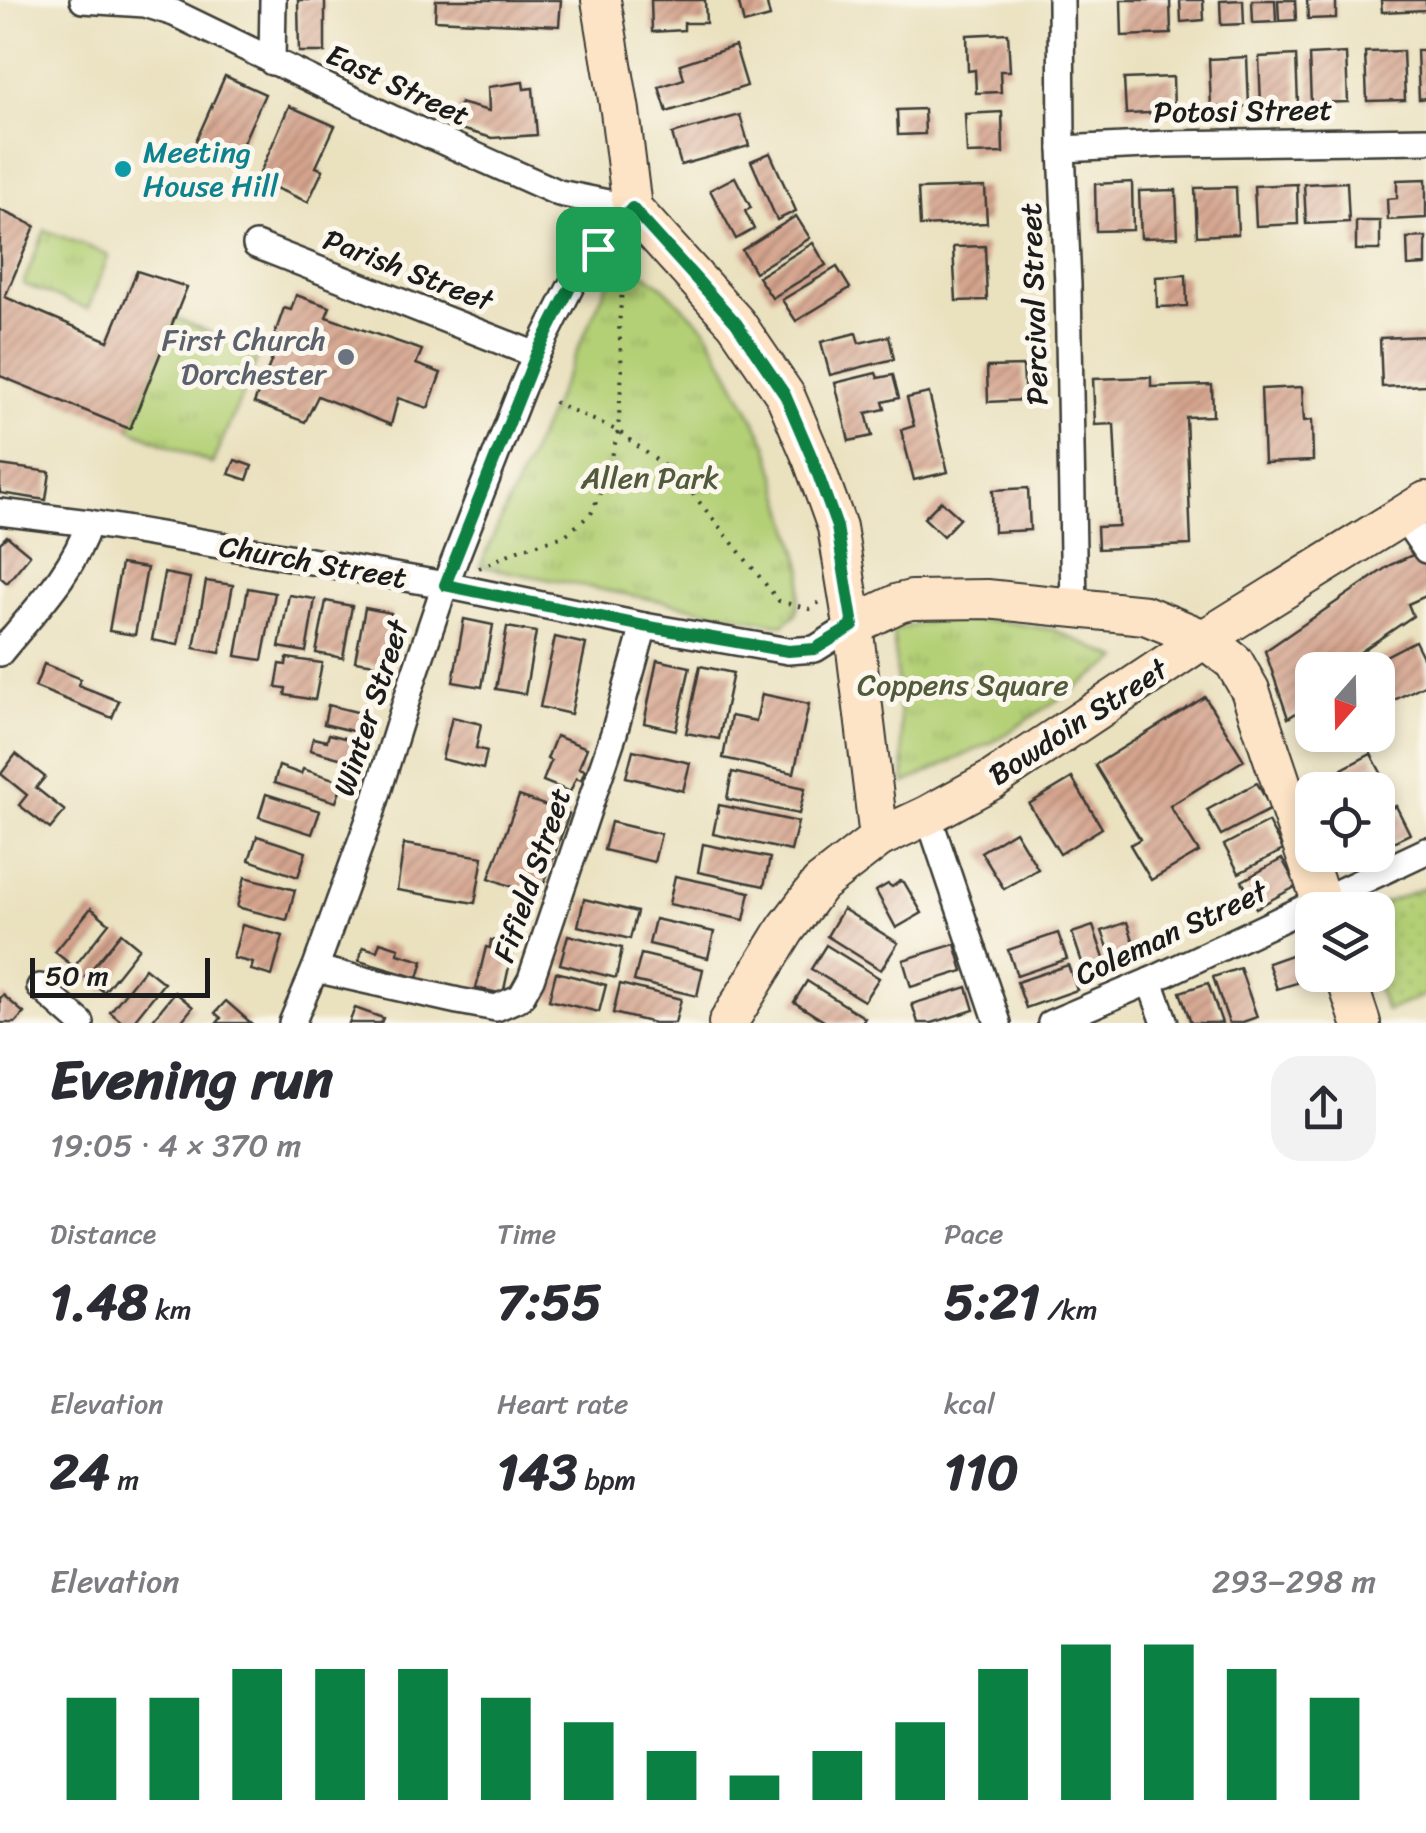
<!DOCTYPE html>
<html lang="en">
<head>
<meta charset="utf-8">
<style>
	body { margin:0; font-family:Sriracha,sans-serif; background:#f2f2f3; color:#2b2b33; height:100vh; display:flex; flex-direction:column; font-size:38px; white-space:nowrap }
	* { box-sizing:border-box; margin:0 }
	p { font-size:32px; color:#7c7c81 }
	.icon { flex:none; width:55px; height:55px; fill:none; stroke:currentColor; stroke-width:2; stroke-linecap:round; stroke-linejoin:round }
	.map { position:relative; height:1023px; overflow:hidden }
	.drawer { display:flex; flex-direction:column; background:#fff; flex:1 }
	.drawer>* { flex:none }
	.needle { width:65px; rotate:200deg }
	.controls { position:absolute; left:1295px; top:652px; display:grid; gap:20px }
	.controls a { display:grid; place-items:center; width:100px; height:100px; border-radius:20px; background:#fff; box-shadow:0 5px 15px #0003; font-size:50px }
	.scale { position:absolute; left:30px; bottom:25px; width:180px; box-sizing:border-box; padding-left:10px; border:5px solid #1c1c1c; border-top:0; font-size:28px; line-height:35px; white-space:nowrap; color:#1c1c1c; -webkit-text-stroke:8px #fbf7ec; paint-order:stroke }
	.pin { position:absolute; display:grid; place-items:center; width:85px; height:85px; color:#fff; margin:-42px; border-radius:20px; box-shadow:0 5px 15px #0006 }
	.round { display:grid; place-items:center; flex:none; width:105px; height:105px; border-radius:30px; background:#f2f2f3 }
	.summary { display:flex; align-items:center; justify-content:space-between; height:170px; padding:0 50px }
	h1 { font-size:55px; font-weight:700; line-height:75px }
	.stats { display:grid; grid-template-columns:repeat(3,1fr); gap:15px; height:170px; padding:10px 50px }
	.stats div { display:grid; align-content:center }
	.stats b { font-size:50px; font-weight:700 }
	.stats small { font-size:28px; font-weight:400 }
	.stats p { font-size:28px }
	.chart { height:280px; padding:20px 50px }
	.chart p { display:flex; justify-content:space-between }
	.chart svg { width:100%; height:180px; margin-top:10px; stroke:#0b8043; stroke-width:6 }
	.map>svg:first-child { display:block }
</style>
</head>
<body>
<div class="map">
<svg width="1426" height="1023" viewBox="0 0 1426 1023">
	<defs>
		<pattern id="grass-tufts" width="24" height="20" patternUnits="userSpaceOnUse" patternTransform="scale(2.5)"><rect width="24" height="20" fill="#b4d076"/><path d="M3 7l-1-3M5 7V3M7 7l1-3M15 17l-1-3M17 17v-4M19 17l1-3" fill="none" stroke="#9ab266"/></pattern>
		<pattern id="garden-dots" width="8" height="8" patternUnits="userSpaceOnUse" patternTransform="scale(2.5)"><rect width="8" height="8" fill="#b4d076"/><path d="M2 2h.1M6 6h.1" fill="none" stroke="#9ab266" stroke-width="1.8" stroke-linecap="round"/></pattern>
		<pattern id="building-hatch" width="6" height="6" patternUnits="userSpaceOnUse" patternTransform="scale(2.5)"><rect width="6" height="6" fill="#d5a48e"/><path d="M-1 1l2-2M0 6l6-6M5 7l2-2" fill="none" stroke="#ac8573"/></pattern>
	</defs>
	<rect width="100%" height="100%" fill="#fbf7ec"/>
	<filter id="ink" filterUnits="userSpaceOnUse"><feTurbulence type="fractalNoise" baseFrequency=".01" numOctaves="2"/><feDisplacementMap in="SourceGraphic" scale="20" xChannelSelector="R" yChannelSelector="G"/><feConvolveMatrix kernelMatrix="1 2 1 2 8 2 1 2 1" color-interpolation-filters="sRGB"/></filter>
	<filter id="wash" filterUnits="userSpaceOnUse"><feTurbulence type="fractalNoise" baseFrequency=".0048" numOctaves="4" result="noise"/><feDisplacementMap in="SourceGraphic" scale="40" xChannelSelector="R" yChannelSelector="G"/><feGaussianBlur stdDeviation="2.25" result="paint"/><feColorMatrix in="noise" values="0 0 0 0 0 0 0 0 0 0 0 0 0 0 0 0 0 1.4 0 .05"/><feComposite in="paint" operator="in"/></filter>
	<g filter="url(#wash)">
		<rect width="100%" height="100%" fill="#eae1bf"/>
		<g fill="url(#grass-tufts)" stroke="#687649" stroke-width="2.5">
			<polygon points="45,230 109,255 88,309 23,284"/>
			<polygon points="620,256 662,286 706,329 767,444 803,570 796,614 783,625 480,566"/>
			<polygon points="174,317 260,354 212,464 130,429"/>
			<polygon points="938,620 1000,621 1054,630 1119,659 997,740 905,783 893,630"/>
		</g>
		<polygon fill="url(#garden-dots)" stroke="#687649" stroke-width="2.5" points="1426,887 1426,995 1386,1011 1372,975 1378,975 1378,910 1367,910"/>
		<g id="blocks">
			<g fill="url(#building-hatch)">
				<polygon points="298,0 325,0 325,52 299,52"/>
				<polygon points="436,0 561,0 559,26 435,20"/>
				<polygon points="651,0 705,0 706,23 684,23 684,30 652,32"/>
				<polygon points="738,0 766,0 770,17 744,24"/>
				<polygon points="1121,0 1170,0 1171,34 1122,36"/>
				<polygon points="1180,0 1203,0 1204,20 1181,22"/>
				<polygon points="1243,0 1244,24 1221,25 1220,1"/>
				<polygon points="1252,0 1275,0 1276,22 1253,23"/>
				<polygon points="1278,0 1295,0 1296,20 1279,21"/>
				<polygon points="1307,0 1336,0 1336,18 1308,19"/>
				<polygon points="1381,0 1426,0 1426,10 1382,12"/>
				<polygon points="1008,33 1010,71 1000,71 1001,92 976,93 975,70 968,71 967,35"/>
				<polygon points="735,46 747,86 667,112 659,87 684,79 680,64"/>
				<polygon points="1417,50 1426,50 1426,98 1419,99"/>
				<polygon points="1403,51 1405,100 1367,101 1365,52"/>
				<polygon points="1346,53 1348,102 1311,103 1309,55"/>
				<polygon points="1296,55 1298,104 1261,105 1259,57"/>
				<polygon points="1247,57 1249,106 1211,108 1209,59"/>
				<polygon points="225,76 265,94 235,161 195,143"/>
				<polygon points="1173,77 1174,112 1126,114 1124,79"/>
				<polygon points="523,82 524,89 533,88 537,135 492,138 453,127 460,103 489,111 488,87"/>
				<polygon points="289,106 335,126 316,167 323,170 308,202 257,180"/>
				<polygon points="924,109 925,134 898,135 897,110"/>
				<polygon points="1002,112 1003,153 967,154 965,114"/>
				<polygon points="740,115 749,146 681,165 672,134"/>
				<polygon points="770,153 796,211 777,220 751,161"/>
				<polygon points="735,177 751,208 745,211 754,229 736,239 710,190"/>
				<polygon points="1426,179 1426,218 1388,220 1387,199 1397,198 1397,180"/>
				<polygon points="1132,182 1133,230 1096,231 1095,184"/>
				<polygon points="1347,182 1349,222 1306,224 1304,184"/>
				<polygon points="1297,184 1298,224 1256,226 1254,186"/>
				<polygon points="985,187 987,223 920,226 918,189"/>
				<polygon points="1236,187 1238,234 1197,236 1195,188"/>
				<polygon points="1176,190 1178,237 1141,238 1139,191"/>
				<polygon points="0,210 35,226 5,297 108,341 137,271 187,287 130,429 0,376"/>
				<polygon points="796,216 810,238 755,272 742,250"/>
				<rect x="1356" y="221" width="24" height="29"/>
				<polygon points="1426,237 1426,265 1408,266 1407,238"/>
				<polygon points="813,243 826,265 772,298 758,277"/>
				<polygon points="985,246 987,300 956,301 953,247"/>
				<polygon points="837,267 850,288 796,321 782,300"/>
				<polygon points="1186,275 1187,306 1157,307 1156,277"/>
				<polygon points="296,295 330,307 326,317 422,350 416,364 441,373 428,408 398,398 391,425 318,396 305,422 254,403 277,347 271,345 284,308 291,310"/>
				<polygon points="856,333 859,343 889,336 894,359 830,375 821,342"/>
				<polygon points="1426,336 1426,385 1382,387 1380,338"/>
				<polygon points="1023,366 1025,400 988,402 987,367"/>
				<polygon points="876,373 878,378 893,375 899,398 883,402 885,409 866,413 872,436 849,441 835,383"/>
				<polygon points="1151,377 1151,387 1212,385 1213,416 1186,417 1191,545 1098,549 1097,527 1119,526 1114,424 1095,425 1093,379"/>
				<polygon points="1302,387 1304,421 1312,420 1313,461 1264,463 1261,389"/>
				<polygon points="929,393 948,472 914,480 901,430 914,426 907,398"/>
				<polygon points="235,460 252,466 247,480 229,474"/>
				<polygon points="0,465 50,472 46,500 0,493"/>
				<polygon points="1028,488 1030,530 994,532 993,490"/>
				<polygon points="941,501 960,518 943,536 924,518"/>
				<polygon points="7,536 30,555 7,583 0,577 0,543"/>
				<polygon points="1426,549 1426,596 1408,604 1413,616 1334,670 1312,670 1312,703 1288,718 1265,651 1390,565"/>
				<polygon points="121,564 147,568 135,635 109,631"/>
				<polygon points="164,573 190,578 178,645 152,640"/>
				<polygon points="206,581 233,585 220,653 194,648"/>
				<polygon points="248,588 275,593 262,660 236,656"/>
				<polygon points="289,595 315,599 306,652 279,647"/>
				<polygon points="326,601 352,606 343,658 316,653"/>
				<polygon points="365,608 391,613 382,665 355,661"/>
				<polygon points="464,619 493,625 482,687 453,682"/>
				<polygon points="507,627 536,632 525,694 496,689"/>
				<polygon points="555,637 586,644 571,714 540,707"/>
				<polygon points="1415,641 1426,663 1426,684 1390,702 1378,678 1378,670 1373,670 1370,664"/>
				<polygon points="287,658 322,663 315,700 285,695 286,688 276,687 280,664 286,665"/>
				<polygon points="657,660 690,667 676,730 644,723"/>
				<polygon points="44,664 81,679 78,685 119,701 112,718 35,687"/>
				<polygon points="700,666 733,673 719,739 686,733"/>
				<polygon points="762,694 809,704 794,773 723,758 731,716 756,721"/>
				<polygon points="1205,697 1244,760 1170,806 1199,852 1151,880 1130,845 1140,839 1095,765"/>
				<polygon points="328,705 365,714 360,733 324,724"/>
				<polygon points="452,717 481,724 476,748 487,751 483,769 442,759"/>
				<polygon points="329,734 359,742 354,762 310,750 313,738 327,741"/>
				<polygon points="556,736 587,748 579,768 585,770 581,780 576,778 570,792 543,781 551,761 547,759"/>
				<polygon points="633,750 690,763 683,791 626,777"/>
				<polygon points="16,754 45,777 36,788 65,811 50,829 19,805 27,795 1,774"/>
				<polygon points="1371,754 1388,786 1378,791 1329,790 1323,779"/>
				<polygon points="279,766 301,774 303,769 343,782 336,802 274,783"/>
				<polygon points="732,772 805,788 799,814 727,799"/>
				<polygon points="1072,778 1102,828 1060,854 1029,804"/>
				<polygon points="1257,783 1271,809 1221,835 1207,810"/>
				<polygon points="266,794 320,811 312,834 259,817"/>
				<polygon points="519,796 569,814 539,897 489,878"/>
				<polygon points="719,805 798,822 791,851 713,834"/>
				<polygon points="1396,806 1410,834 1378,849 1378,814"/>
				<polygon points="611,822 661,834 654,862 604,850"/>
				<polygon points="1268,822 1283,850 1239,873 1224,845"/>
				<polygon points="1015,831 1038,869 1004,889 981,852"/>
				<polygon points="257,836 306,852 298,877 249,860"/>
				<polygon points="404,844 483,857 475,903 397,890"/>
				<polygon points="703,844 770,858 764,886 698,872"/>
				<polygon points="1282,859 1297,886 1256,908 1242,881"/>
				<polygon points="675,876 750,892 744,920 669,904"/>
				<polygon points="245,877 295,890 287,920 237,907"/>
				<polygon points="900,881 904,882 922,913 896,928 876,891 888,884 892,887"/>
				<polygon points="584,899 637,912 630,939 578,926"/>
				<polygon points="91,908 109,923 74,967 55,952"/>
				<polygon points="843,909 898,943 881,970 827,936"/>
				<polygon points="655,919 714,932 708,958 649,944"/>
				<polygon points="1127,922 1140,961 1116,970 1102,931"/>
				<polygon points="242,925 283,936 272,976 251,970 253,963 233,958"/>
				<polygon points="1093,926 1110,976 1089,983 1072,933"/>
				<polygon points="121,933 139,948 104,992 85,977"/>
				<polygon points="1058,933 1067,959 1017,976 1008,950"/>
				<polygon points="568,935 622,948 616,978 560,964"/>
				<polygon points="491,940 509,944 507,952 512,953 503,994 476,988 486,947 490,948"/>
				<polygon points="380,942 399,948 398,954 423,961 418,978 359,961 363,947 377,951"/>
				<polygon points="955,944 963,971 911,987 903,960"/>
				<polygon points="826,945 879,978 864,1001 811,969"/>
				<polygon points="1302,951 1310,974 1296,978 1297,983 1277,989 1268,963"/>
				<polygon points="641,954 703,969 697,996 634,981"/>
				<polygon points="1068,965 1077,990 1026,1008 1017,982"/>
				<polygon points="145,968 164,983 132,1023 123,1023 110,1012"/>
				<polygon points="1240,968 1257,1017 1240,1023 1229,1023 1213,977"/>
				<polygon points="556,972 606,985 599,1012 549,1000"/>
				<polygon points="807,981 865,1018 862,1023 827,1023 794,1002"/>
				<polygon points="1208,983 1222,1023 1191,1023 1180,992"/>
				<polygon points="620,984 681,999 675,1023 654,1023 613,1013"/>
				<polygon points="967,987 974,1010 932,1023 918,1023 912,1004"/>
				<polygon points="175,992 193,1007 180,1023 150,1023"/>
				<polygon points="3,995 24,1013 15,1023 0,1023 0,998"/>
				<polygon points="226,1001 251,1023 217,1023 221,1018 215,1013"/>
				<polygon points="355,1008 383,1018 381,1023 349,1023"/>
			</g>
		</g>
	</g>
	<g filter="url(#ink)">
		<use href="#blocks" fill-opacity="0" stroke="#3b3a34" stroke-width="2.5"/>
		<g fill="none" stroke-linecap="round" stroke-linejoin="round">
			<g stroke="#3b3a34" stroke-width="30">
				<g id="street">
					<polyline points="83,0 145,4 174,13 393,119 559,193 632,208 578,272 536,355 522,388 445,585 414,676 371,814 315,969 292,1023"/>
					<polyline points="1061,0 1062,149 1068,285 1074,607"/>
					<polyline points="272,62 273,0"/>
					<polyline points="1062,149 1167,144 1426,140"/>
					<polyline points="256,245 536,355"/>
					<polyline points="0,512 89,523 266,553 445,585 644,626 788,651 815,649 853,625"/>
					<polyline points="1402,515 1426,550"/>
					<path d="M0 653C32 613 73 573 89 523"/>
					<polyline points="928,815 998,1023"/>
					<polyline points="315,969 458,1001 496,1008 521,997 531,979 614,733 644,626"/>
					<polyline points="1150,981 1165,1023"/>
					<polyline points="40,987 81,1023"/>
					<polyline points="1051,1023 1150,981 1426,851"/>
				</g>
			</g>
			<g stroke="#3b3a34" stroke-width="42">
				<g id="secondary">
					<polyline points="601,0 620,111 632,208 736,323 785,395 812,458 837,527 853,625 879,838"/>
					<polyline points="853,625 899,603 911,600 987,599 1145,615 1204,639 1234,662 1250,690 1324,910"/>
					<polyline points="1345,975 1361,1023"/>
					<polyline points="728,1023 786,929 820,884 879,838 928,815 992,780 1204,639 1426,501"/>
				</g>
			</g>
			<g stroke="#3b3a34" stroke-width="4" stroke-dasharray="2.5 8" stroke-linecap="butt">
				<polyline points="554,402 618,431 680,478 779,601 809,609 820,602"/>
				<polyline points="479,568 518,550 564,536 591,514 608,474 618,431 622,370 619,326 624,265"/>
			</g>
			<use href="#street" stroke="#fff" stroke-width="25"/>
			<use href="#secondary" stroke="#fee4c6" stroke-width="38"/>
		</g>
	</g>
	<g fill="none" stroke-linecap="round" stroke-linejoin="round" filter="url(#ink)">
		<g stroke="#fff" stroke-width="20">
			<polygon id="route" points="632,208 736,323 785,395 812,458 837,527 853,626 815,649 788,651 644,626 445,585 536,355 578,272"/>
		</g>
		<use href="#route" stroke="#0b8043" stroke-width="12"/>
	</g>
	<circle fill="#0f9aa8" stroke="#fbf7ec" stroke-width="4" cx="123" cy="169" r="10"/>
	<circle fill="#6b7280" stroke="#fbf7ec" stroke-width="4" cx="346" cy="357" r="10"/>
	<g text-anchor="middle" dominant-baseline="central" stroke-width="10" stroke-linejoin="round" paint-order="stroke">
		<g font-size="30" fill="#1c1c1c" stroke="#fbf7ec">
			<text transform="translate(398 85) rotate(25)">East Street</text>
			<text transform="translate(1243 111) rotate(-1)">Potosi Street</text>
			<text transform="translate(408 270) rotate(21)">Parish Street</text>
			<text transform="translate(1034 304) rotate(-92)">Percival Street</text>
			<text transform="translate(313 562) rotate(10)">Church Street</text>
			<text transform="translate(371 708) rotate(-72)">Winter Street</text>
			<text transform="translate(1078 722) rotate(-33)">Bowdoin Street</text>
			<text transform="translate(532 875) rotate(-71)">Fifield Street</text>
			<text transform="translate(1171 933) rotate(-25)">Coleman Street</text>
		</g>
		<g font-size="30" fill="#0d838f" stroke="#fbf7ec" text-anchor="start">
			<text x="143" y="152">Meeting<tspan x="143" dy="34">House Hill</tspan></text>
		</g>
		<g font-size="30" fill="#5b616d" stroke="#fbf7ec" text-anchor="end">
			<text x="326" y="340">First Church<tspan x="326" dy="34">Dorchester</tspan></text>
		</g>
		<g font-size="30" fill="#515b3c" stroke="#fbf7ec">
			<text x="650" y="478">Allen Park</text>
			<text x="963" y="685">Coppens Square</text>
		</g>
	</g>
</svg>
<div class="controls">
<a><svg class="needle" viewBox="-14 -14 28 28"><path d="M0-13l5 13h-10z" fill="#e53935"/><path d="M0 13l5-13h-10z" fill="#7c7c81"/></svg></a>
<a><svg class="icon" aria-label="locate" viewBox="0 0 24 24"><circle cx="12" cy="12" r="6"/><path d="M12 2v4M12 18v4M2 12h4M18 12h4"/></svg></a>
<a><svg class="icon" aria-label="layers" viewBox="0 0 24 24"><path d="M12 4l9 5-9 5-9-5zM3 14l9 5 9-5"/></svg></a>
</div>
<div class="scale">50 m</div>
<div class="pin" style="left:598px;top:249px;background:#1e9e55"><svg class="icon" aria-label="arrive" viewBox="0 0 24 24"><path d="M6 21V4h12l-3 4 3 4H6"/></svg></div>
</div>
<section class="drawer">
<div class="summary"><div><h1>Evening run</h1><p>19:05 · 4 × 370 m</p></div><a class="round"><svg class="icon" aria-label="share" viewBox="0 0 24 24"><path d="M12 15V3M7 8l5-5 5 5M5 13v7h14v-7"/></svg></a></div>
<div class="stats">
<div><p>Distance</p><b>1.48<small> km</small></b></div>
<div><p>Time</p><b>7:55</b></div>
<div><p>Pace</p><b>5:21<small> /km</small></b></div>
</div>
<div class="stats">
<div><p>Elevation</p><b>24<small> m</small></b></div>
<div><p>Heart rate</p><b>143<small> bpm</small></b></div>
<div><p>kcal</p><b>110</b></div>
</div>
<div class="chart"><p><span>Elevation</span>293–298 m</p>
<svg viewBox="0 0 160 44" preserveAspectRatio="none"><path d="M5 44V19M15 44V19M25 44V12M35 44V12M45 44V12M55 44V19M65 44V25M75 44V32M85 44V38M95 44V32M105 44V25M115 44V12M125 44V6M135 44V6M145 44V12M155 44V19"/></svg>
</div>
</section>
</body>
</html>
